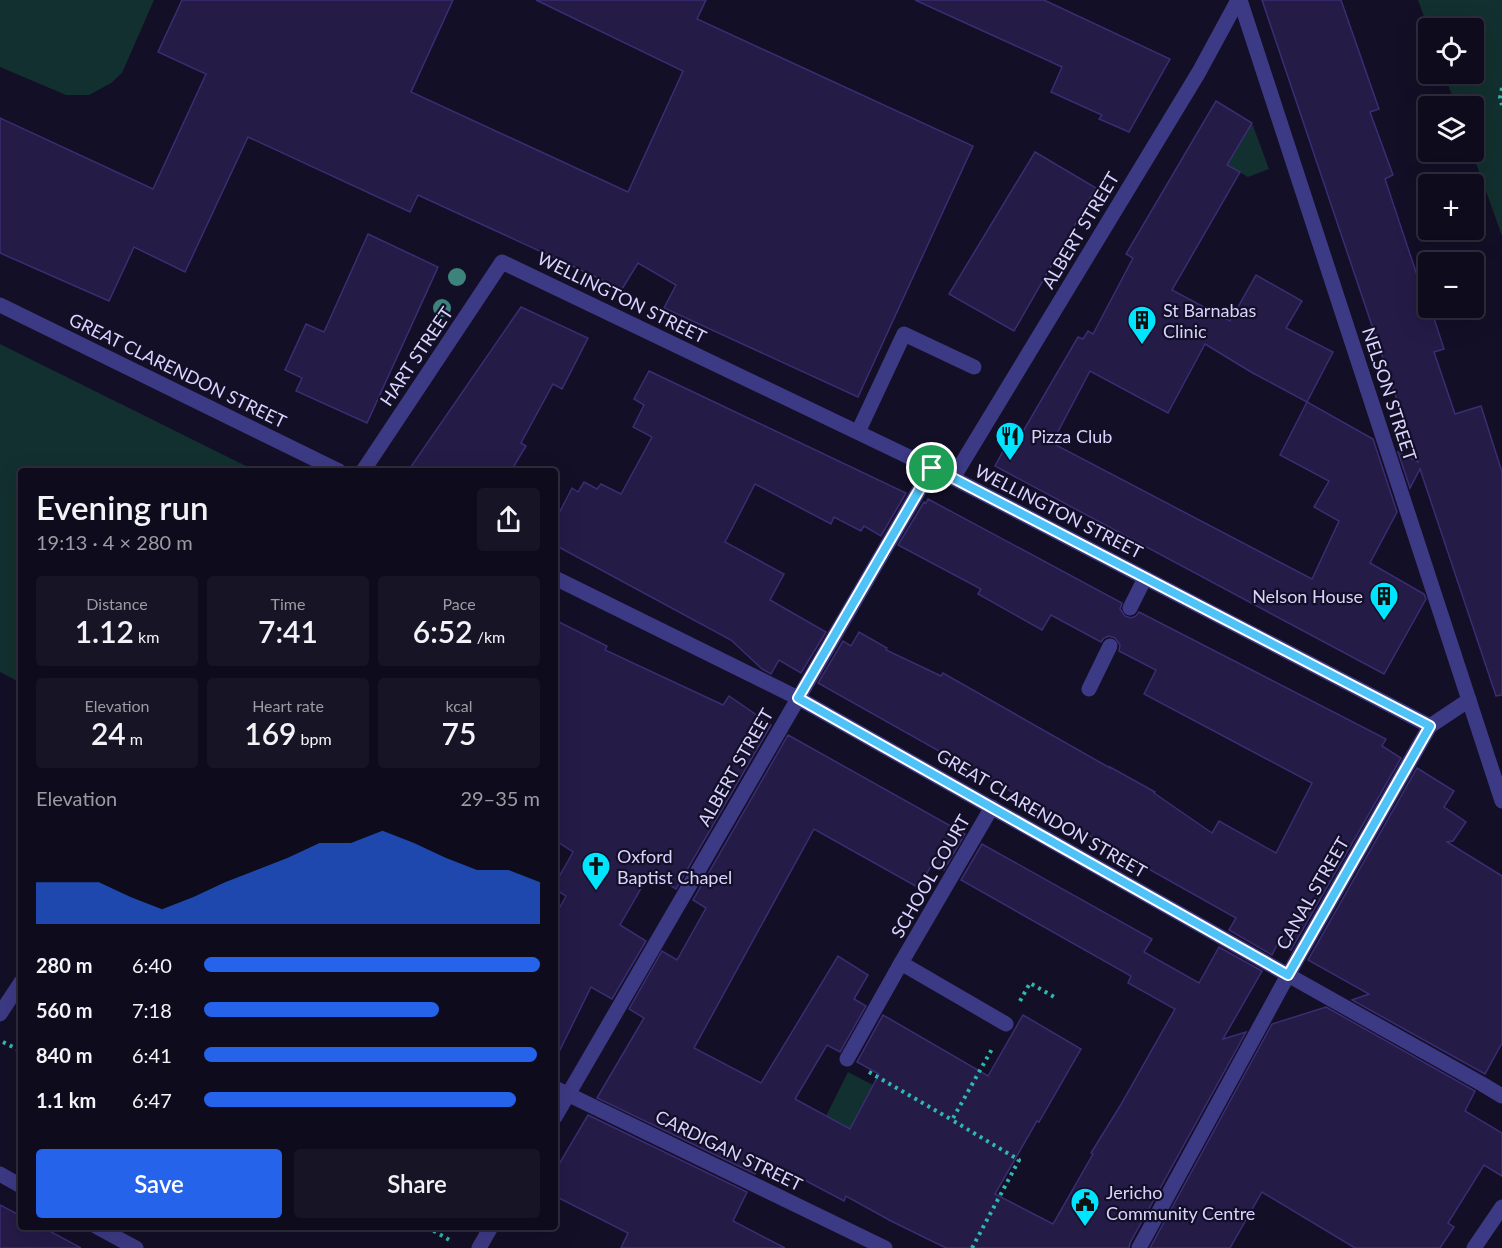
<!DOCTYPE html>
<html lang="en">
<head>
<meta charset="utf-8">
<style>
	body { margin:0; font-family:Lato,sans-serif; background:#171425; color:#f1f3f6; height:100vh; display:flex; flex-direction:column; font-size:22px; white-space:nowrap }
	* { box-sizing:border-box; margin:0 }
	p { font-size:20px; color:#9b9ba3 }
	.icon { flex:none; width:33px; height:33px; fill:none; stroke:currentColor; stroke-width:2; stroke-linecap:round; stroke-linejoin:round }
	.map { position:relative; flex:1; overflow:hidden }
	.side { position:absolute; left:18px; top:468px; width:540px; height:762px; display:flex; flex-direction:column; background:#0e0b1c; border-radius:6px; box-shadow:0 6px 24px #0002,0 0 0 2px #2e2b3b }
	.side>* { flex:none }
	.fabs { position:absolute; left:1418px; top:18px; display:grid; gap:12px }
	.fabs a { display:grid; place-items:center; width:66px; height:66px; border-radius:6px; background:#0e0b1c; box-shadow:0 6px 24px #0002,0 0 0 2px #2e2b3b; font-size:30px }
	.pin { position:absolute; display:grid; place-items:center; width:51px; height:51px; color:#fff; margin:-26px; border:3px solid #fff; border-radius:50%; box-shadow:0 2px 6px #0007 }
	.round { display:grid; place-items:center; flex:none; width:63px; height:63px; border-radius:6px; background:#171425 }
	.headline { display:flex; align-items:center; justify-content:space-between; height:102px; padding:0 18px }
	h1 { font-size:33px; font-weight:600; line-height:45px }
	.stats { display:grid; grid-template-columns:repeat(3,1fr); gap:9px; height:102px; padding:6px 18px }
	.stats div { display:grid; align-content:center; border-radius:6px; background:#171425; text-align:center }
	.stats b { font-size:30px; font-weight:600 }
	.stats small { font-size:16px; font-weight:400 }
	.stats p { font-size:16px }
	.chart { height:168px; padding:12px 18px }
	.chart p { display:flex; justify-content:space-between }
	.chart svg { width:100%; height:108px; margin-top:6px; fill:#2563eb; opacity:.7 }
	.action { display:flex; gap:12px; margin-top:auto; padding:12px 18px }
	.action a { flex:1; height:69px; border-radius:6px; background:#2563eb; color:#fff; font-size:24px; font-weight:600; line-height:69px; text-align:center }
	.action a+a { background:#171425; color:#f1f3f6 }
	ul { padding:0 18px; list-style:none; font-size:20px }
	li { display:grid; grid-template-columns:96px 72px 1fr; align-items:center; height:45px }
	li i { height:15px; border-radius:8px; background:#2563eb }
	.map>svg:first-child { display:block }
</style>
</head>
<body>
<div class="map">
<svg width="1502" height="1248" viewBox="0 0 1502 1248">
	<rect width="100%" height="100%" fill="#130f26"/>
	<g fill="#12302f">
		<polygon points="0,0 154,0 122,73 111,83 89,95 66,95 0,67"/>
		<polygon points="1418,0 1502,0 1502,236 1472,152 1473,106 1456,106 1444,74 1473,74 1473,28 1428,28"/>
		<polygon points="1252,123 1269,169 1248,177 1227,165"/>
		<polygon points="0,344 256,471 21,471 21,683 0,672"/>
		<polygon points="848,1072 873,1085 866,1099 877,1106 874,1142 826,1116"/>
	</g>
	<g fill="#241b47" stroke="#3b2d73" stroke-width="1.5" fill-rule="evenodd">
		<polygon points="182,0 453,0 411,92 628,192 683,71 536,0 706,0 697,19 973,146 858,397 664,308 676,285 638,263 622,289 418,195 410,212 248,137 185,272 134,247 109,301 0,253 0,118 153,189 206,74 158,52"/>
		<polygon points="915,0 1044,0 1170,59 1129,132 1099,119 1102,115 1051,92 1062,67"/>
		<polygon points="1262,0 1341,0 1379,109 1370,112 1393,175 1385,179 1428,308 1431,309 1444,349 1434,352 1455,414 1481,406 1502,472 1502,695 1496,696 1420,469 1410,488 1398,452 1418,462"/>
		<path d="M1216 101 1252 123 1227 165 1240 172 1172 290 1230 321 1256 275 1302 301 1286 328 1333 352 1307 402 1373 439 1397 512 1370 563 1424 594 1426 599 1384 674 995 466 1014 431 1021 435 1078 337 1083 339 1088 331 1093 334 1133 258 1126 254ZM1205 344 1251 372 1307 402 1280 455 1329 481 1314 507 1339 521 1312 579 1052 443 1090 371 1168 413Z"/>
		<polygon points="1035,152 1096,188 1014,331 949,294"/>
		<polygon points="368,234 438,267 367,423 296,391 302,378 285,370 306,324 324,332"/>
		<polygon points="521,307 588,338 562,389 553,384 521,443 526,446 511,471 408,471"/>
		<polygon points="649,371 906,493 881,536 864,526 861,531 834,517 831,524 755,484 725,542 784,574 770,600 826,632 801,673 779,660 771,674 762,669 731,640 555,545 555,521 572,488 578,492 584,482 597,489 601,484 621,494 652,437 633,427 644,405 634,399"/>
		<polygon points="928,499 1122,603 1120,609 1125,616 1131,618 1136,616 1139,612 1386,739 1382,746 1401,758 1291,950 1278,943 1272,955 1229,930 1236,918 818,683 843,641 851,646 859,632 887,648 886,650 941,676 943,673 1110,768 1110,767 1155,792 1154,793 1212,833 1219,821 1276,853 1312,783 1144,694 1156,670 1119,651 1120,645 1115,638 1109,636 1104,638 1101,642 1051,615 1042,630 978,594 981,589 898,545 924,502 926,503"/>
		<polygon points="555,620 607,646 605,650 723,705 729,696 771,725 676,889 650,873 620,925 646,941 612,999 591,987 555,1060 555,916 566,896 555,889 555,884 573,852 555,840"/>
		<polygon points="788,735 965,834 944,870 932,864 919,888 814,829 694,1048 761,1083 838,956 868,975 854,999 866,1006 840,1052 827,1045 795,1099 850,1129 879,1074 857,1062 883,1015 988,1076 1023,1015 1081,1049 1039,1122 1037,1121 995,1194 1053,1224 1093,1154 1091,1153 1120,1106 1175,1009 1128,983 1131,976 961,880 982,844 1152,939 1144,952 1199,983 1219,947 1262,971 1223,1039 1246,1032 1130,1243 1129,1248 946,1248 891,1221 846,1196 844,1201 795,1175 793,1179 761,1162 755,1174 597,1098 644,1018 629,1009 662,951 677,960 706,908 693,900"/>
		<polygon points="1417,768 1454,791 1444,807 1466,822 1453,841 1447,842 1502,876 1502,1043 1485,1074 1352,1000 1369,994 1308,960"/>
		<polygon points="1326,1007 1475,1091 1465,1111 1502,1133 1502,1176 1484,1165 1448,1223 1454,1227 1440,1248 1355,1248 1262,1192 1230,1248 1150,1248 1272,1024"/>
		<polygon points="588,1115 747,1192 733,1221 785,1248 621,1248 628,1233 555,1196 555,1171"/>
		<polygon points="0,1205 21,1216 21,1227 42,1227 81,1248 0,1248"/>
	</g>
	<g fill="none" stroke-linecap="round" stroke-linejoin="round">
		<g stroke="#2fb8b0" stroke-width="4" stroke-dasharray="3 4.5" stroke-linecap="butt">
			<polyline points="1502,88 1500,98 1502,105"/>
			<polyline points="1020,1001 1030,983 1056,998"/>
			<polyline points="3,1042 21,1051"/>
			<polyline points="869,1072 952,1120"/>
			<polyline points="427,1227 451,1241"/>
			<polyline points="972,1248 1019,1160 952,1120 992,1049"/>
		</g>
		<g stroke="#3d3a85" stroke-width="15">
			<polyline points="858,432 904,334 974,367"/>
			<polyline points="1130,608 1145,578"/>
			<polyline points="1089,689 1110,646"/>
			<polyline points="847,1059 901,963 1006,1024"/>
		</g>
		<g stroke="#3d3a85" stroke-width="15">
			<polyline points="1240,0 1502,801"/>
			<polyline points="0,305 339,471"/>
			<polyline points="363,471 502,262 953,478 1430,726"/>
			<polyline points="953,478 1199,72 1238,0"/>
			<polyline points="555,578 798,698 1288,975 1482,1084 1502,1096"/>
			<polyline points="901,963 992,807"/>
			<polyline points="0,1014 21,982"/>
			<polyline points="555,1088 885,1248"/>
			<polyline points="555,1117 932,468"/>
			<polyline points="0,1174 21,1186"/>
			<polyline points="97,1227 136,1248"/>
			<polyline points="479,1248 491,1227"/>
			<polyline points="1139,1248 1288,975 1430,726 1469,700"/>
			<polyline points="1474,1248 1502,1207"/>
		</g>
	</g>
	<g fill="#3d827b">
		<circle cx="457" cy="277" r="9"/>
		<circle cx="442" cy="308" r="9"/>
	</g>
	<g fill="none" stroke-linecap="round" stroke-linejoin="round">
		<g stroke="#fff" stroke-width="12">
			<polygon id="route" points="932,468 953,478 1430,726 1288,975 798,698"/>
		</g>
		<use href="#route" stroke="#4fc3f7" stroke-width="8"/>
	</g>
	<defs>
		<g id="building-pin" transform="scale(1.5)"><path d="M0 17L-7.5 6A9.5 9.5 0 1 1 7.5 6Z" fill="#00e5ff" stroke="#130f26"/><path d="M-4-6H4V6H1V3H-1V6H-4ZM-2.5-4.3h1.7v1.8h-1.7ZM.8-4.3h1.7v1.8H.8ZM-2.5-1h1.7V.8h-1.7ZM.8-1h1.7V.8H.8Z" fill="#111"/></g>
		<g id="restaurant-pin" transform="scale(1.5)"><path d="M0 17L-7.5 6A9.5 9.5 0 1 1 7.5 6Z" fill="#00e5ff" stroke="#130f26"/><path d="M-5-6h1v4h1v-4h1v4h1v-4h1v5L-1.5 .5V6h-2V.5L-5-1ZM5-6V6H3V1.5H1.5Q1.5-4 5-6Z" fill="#111"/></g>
		<g id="church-pin" transform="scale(1.5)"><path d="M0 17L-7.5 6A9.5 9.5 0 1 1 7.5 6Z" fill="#00e5ff" stroke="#130f26"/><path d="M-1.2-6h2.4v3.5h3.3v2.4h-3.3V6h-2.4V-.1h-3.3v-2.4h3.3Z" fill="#111"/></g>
		<g id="civic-pin" transform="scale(1.5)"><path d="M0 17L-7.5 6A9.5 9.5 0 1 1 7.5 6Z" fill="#00e5ff" stroke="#130f26"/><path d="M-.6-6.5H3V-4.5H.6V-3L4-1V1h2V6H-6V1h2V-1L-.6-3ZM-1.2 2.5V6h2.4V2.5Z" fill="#111"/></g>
	</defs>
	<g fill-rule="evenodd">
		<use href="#building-pin" x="1142" y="320"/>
		<use href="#restaurant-pin" x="1010" y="436"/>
		<use href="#building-pin" x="1384" y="596"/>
		<use href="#church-pin" x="596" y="866"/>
		<use href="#civic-pin" x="1085" y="1202"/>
	</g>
	<g text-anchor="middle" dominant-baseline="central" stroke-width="4.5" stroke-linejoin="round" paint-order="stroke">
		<g font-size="18" fill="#d9d4ff" stroke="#130f26">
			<text transform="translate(1080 230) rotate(-59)">ALBERT STREET</text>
			<text transform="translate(622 297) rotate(26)">WELLINGTON STREET</text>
			<text transform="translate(416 356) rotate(-56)">HART STREET</text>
			<text transform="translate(178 370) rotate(26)">GREAT CLARENDON STREET</text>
			<text transform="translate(1390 394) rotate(72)">NELSON STREET</text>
			<text transform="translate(1059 511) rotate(27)">WELLINGTON STREET</text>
			<text transform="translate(735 767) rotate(-60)">ALBERT STREET</text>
			<text transform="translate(1042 813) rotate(30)">GREAT CLARENDON STREET</text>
			<text transform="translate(930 876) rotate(-60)">SCHOOL COURT</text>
			<text transform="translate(1312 893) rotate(-60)">CANAL STREET</text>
			<text transform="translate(729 1150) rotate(26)">CARDIGAN STREET</text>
		</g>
		<g font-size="18" fill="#d9d4ff" stroke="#130f26" text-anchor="start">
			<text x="1163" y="310">St Barnabas<tspan x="1163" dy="21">Clinic</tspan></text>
			<text x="1031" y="436">Pizza Club</text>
			<text x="1363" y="596" text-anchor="end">Nelson House</text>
			<text x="617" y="856">Oxford<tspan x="617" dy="21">Baptist Chapel</tspan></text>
			<text x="1106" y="1192">Jericho<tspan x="1106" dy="21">Community Centre</tspan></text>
		</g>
	</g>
</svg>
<div class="fabs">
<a><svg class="icon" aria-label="locate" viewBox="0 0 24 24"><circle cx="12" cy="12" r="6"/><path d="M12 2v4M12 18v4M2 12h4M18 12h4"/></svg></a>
<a><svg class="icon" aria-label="layers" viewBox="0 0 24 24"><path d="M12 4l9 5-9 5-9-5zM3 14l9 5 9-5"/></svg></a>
<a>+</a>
<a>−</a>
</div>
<div class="pin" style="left:932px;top:468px;background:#1e9e55"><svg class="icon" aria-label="arrive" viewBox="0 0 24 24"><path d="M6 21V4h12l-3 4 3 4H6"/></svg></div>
<section class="side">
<div class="headline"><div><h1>Evening run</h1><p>19:13 · 4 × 280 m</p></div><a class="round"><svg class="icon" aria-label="share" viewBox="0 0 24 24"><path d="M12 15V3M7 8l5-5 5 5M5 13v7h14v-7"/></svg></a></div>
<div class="stats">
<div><p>Distance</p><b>1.12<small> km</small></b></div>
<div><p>Time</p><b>7:41</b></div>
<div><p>Pace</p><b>6:52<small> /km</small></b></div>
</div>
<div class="stats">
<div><p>Elevation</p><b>24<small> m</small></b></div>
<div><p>Heart rate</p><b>169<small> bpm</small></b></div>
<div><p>kcal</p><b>75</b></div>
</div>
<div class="chart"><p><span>Elevation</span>29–35 m</p>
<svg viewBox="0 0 160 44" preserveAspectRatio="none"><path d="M0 44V27L10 27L20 27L30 33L40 38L50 33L60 27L70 22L80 17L90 11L100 11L110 6L120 11L130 17L140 22L150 22L160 27V44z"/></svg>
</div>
<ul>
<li><b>280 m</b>6:40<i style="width:100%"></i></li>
<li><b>560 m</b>7:18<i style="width:70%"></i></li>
<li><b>840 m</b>6:41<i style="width:99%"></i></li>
<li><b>1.1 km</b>6:47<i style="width:93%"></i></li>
</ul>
<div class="action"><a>Save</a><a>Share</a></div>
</section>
</div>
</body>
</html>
